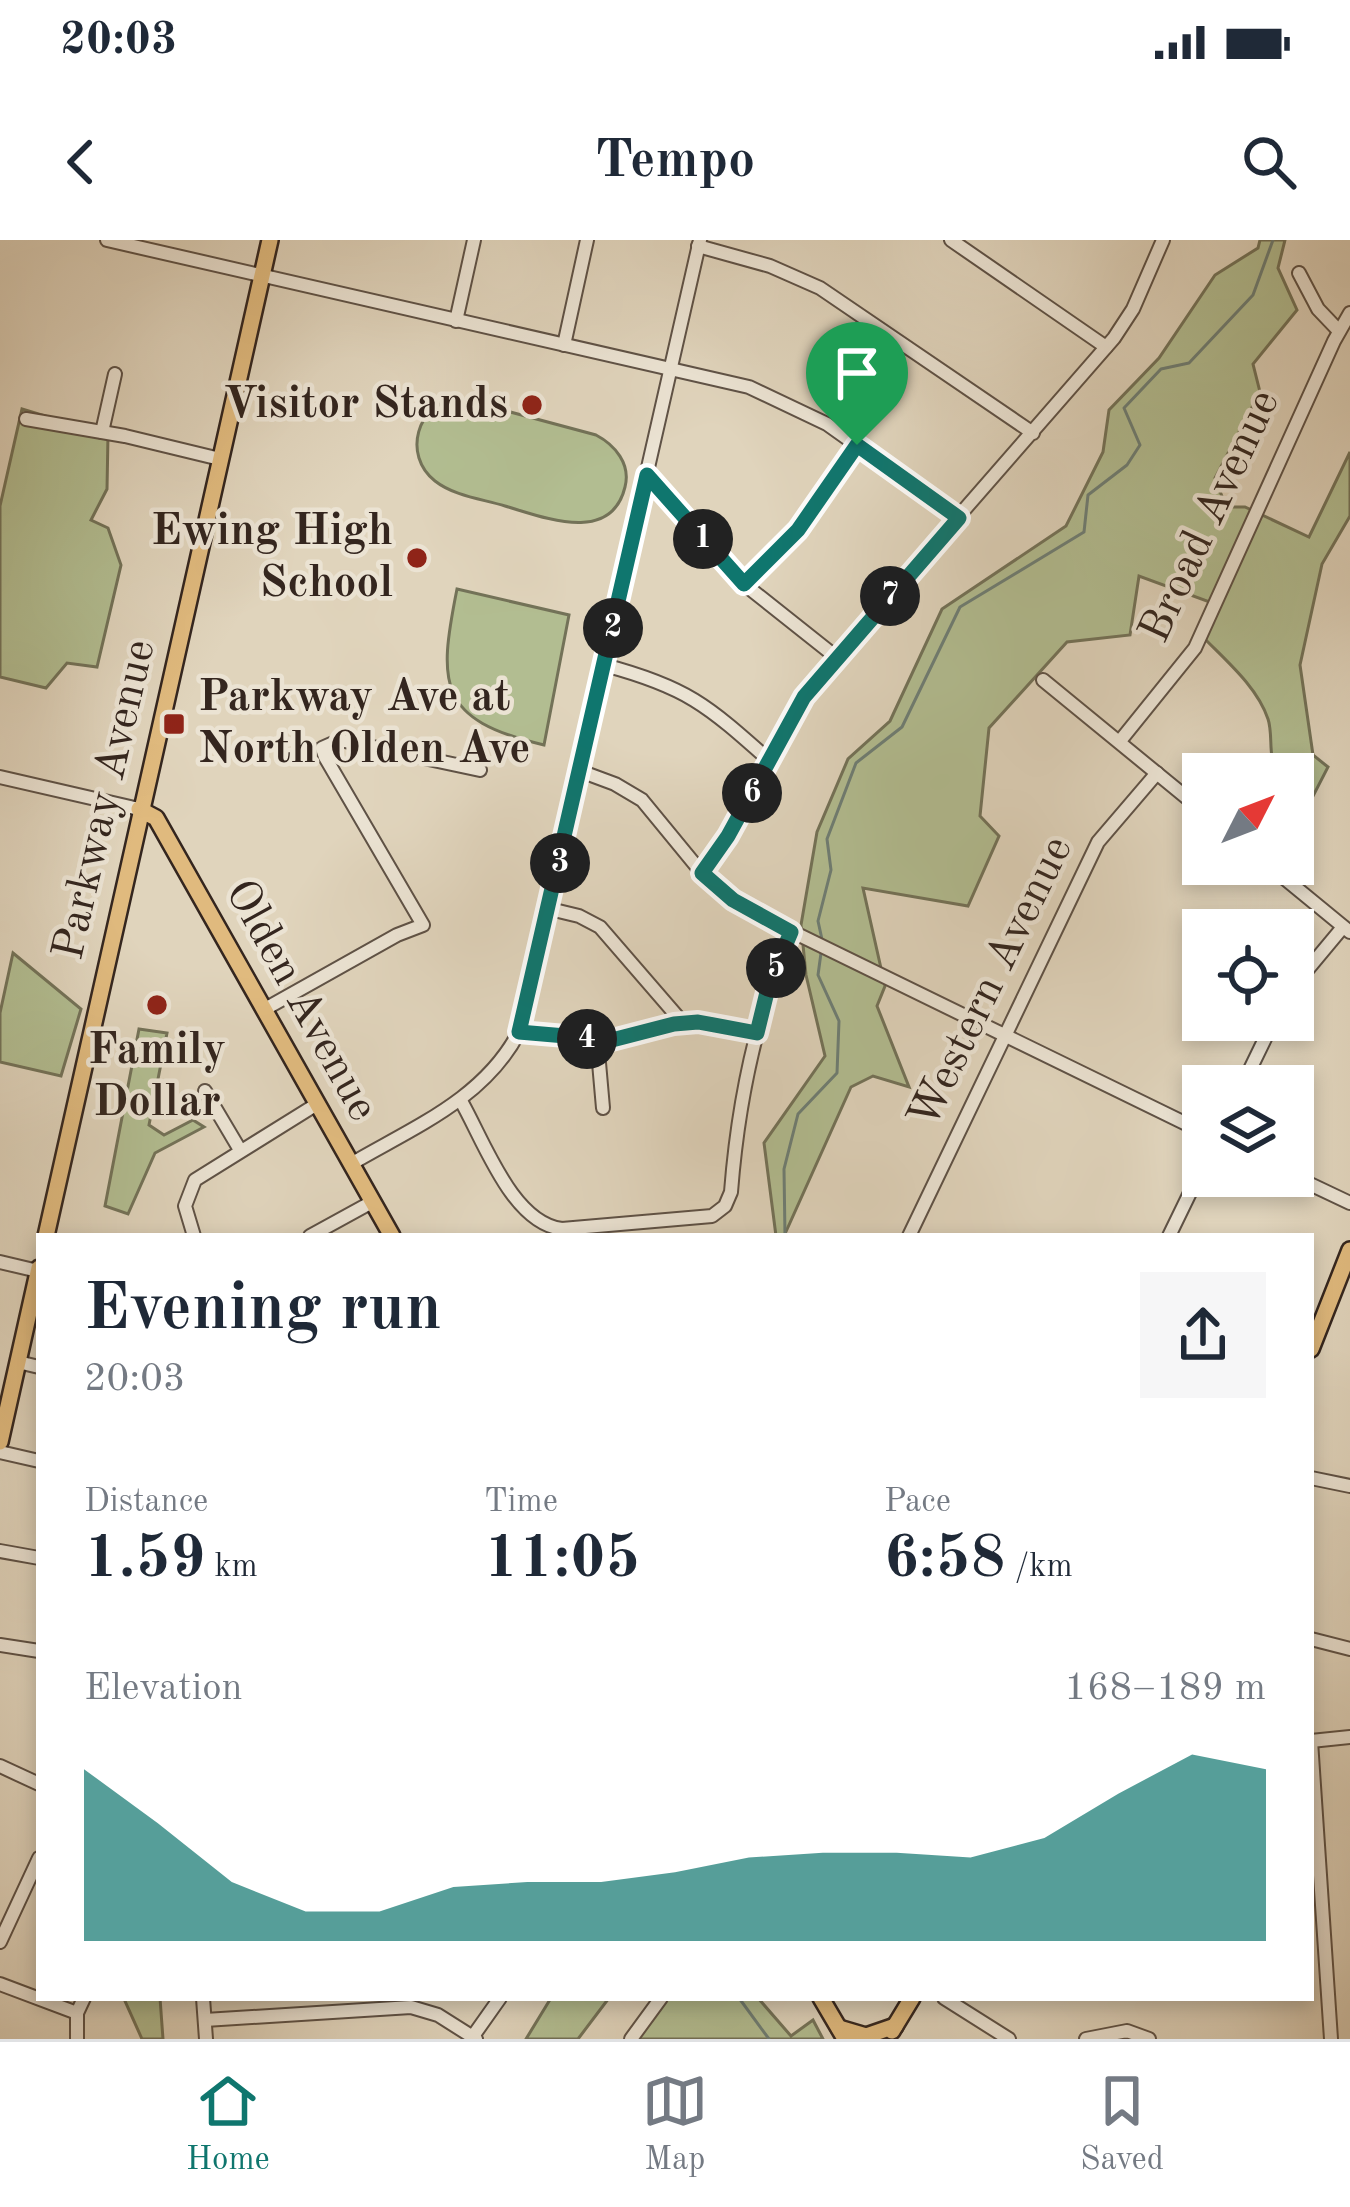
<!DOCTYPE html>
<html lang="en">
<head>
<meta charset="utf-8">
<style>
	body { margin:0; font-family:"Old Standard TT",serif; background:#f6f6f7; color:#1f2937; height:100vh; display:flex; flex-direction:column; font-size:45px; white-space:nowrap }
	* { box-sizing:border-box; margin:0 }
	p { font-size:39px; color:#747a83 }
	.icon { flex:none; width:66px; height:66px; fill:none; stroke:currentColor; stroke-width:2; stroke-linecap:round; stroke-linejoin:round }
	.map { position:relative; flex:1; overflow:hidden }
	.side { position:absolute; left:36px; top:993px; width:1278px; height:768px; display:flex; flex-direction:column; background:#fff; border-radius:0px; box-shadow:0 6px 18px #0003 }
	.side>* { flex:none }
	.needle { width:78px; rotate:48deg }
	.fabs { position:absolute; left:1182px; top:513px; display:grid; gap:24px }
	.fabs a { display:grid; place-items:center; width:132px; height:132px; border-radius:0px; background:#fff; box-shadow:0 6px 18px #0003; font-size:60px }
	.pin { position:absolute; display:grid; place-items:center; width:102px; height:102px; color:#fff; margin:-123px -51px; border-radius:50% 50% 50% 0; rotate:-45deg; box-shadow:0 0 12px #0007 }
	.pin .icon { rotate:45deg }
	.km { position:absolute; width:60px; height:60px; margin:-30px; border-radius:50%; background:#222; color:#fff; font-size:33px; line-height:60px; text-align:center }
	.round { display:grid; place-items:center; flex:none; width:126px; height:126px; border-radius:0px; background:#f6f6f7 }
	.overview { display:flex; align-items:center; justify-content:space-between; height:204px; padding:0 48px }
	h1 { font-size:66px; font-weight:700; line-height:90px }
	.metrics { display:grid; grid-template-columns:repeat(3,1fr); gap:18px; height:204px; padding:12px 48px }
	.metrics div { display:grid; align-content:center }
	.metrics b { font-size:60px; font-weight:700 }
	.metrics small { font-size:33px; font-weight:400 }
	.metrics p { font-size:33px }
	.chart { height:336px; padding:24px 48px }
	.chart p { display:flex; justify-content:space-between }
	.chart svg { width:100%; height:216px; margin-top:12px; fill:#0f766e; opacity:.7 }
	.status { display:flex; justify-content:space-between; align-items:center; height:84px; padding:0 60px; background:#fff; direction:ltr }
	.status svg { height:33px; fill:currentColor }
	header { display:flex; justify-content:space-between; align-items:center; height:156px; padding:0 48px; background:#fff; font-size:54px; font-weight:700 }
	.tab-bar { display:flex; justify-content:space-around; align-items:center; height:168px; border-top:3px solid #e0e1e3; background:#fff; font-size:33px; color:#747a83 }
	.tab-bar a { display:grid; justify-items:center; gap:6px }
	.tab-bar .active { color:#0f766e }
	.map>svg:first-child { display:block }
</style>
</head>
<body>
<div class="status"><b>20:03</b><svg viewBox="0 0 49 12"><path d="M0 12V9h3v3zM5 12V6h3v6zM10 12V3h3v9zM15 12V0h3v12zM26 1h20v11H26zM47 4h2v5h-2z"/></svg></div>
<header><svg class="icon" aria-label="back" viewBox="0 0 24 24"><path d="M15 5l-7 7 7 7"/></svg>Tempo<svg class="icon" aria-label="search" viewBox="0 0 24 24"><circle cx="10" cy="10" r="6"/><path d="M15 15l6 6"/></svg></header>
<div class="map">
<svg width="1350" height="1799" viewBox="0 0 1350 1799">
	<rect width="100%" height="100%" fill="#e0d4bc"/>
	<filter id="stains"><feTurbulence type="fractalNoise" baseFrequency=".00167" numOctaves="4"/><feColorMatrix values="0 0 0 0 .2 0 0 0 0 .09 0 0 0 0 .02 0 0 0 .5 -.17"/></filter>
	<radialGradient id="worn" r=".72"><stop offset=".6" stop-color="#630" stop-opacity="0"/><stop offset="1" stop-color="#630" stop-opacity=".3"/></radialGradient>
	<g fill="#b2bd91" stroke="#737258" stroke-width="3">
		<path d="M1260 0H1285L1278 28 1297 70 1253 124 1260 152 1215 238 1226 267H1245L1309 297 1350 212V276L1322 324 1300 425 1313 515 1328 527 1309 564 1293 547V534H1280C1266 519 1274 497 1268 479 1257 446 1224 419 1201 395L1218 365 1139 336 1130 395 1067 402 989 488 980 576 999 596 968 666 863 648 885 746 877 766 909 847 873 836 851 847 784 996H776L764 903 825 816 806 735 801 685 817 592 848 519 890 481 942 369 1066 286 1103 212 1109 170 1159 118 1215 35 1258 8Z"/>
		<path d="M458 158 596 195C615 205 631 224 625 247 611 305 543 277 505 266 482 259 454 256 435 241 402 215 417 163 458 158Z"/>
		<polygon points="22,169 108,195 107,249 91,280 108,288 121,325 97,427 67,423 46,448 0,437 0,266"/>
		<path d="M457 349 569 375 544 505C437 480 438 444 457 349Z"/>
		<polygon points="13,713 81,769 61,836 0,822 0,773"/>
		<polygon points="139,789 167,793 149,885 164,895 193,880 204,887 155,913 128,974 105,966"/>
		<polygon points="128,1758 160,1758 163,1799 142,1799 125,1761"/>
		<polygon points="551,1758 609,1758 578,1799 526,1799"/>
		<polygon points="668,1758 758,1758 791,1796 813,1780 823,1799 636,1799"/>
	</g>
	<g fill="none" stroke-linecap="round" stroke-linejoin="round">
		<g stroke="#6e7e75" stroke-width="3">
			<polyline points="823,704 818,681 831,630 827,599 856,523 902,487 960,367 1084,292 1088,255 1127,225 1140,205 1124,168 1161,129 1189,123 1253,55 1273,0"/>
			<polyline points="785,996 784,929 798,874 837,833 839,781 818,735 821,713"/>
			<polyline points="739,1758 769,1799"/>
		</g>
		<g stroke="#5f5246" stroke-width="16">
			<g id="minor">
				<polyline points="107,0 749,147 827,184 959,278"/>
				<polyline points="951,0 1106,107"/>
				<polyline points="698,6 770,26 820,48 1033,193"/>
				<polyline points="1299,33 1318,69 1339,91"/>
				<polyline points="456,81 474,0"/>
				<polyline points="564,105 587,0"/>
				<polyline points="26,179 125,196 220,219"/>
				<polyline points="102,192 115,134"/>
				<polyline points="647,235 744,344 836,417"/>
				<polyline points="744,344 798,289 857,205"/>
				<path d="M604 425C687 447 707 465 770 521"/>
				<polyline points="1043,440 1203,571"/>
				<polyline points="1120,501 1195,408 1334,101 1350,73"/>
				<polyline points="580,531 615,544 642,560 702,633 754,673 1203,892"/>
				<polyline points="0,537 139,569"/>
				<polyline points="1267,624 1350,692"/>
				<polyline points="702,633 728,596 792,477 821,434 1114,98 1133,69 1163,0"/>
				<polyline points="550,669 579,676 600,687 683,783"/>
				<polyline points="1293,747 1343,687"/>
				<polyline points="265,769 397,695 423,685 325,517 322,508 340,500 480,530"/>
				<polyline points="519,792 612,800 674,784 697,782 757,793"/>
				<polyline points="597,800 603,868"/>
				<polyline points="1242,846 1274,780"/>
				<polyline points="205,851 240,910"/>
				<path d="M461 861C484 901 512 983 562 989L712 976 725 966 731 952C738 862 756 775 791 692"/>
				<path d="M351 924C414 887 484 859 519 792L700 0"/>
				<polyline points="1293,936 1350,963"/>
				<polyline points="194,996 185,966 195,940 317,864"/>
				<polyline points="310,996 372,962"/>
				<polyline points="909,996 1098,602 1157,533"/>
				<polyline points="1169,996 1203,926"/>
				<polyline points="0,1022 38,1031"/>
				<polyline points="18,1122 39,1127"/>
				<polyline points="0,1212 39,1221"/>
				<polyline points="1311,1238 1350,1246"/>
				<polyline points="0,1311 39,1318"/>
				<polyline points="1311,1399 1350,1409"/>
				<polyline points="0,1405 39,1411"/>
				<polyline points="1311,1501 1331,1799"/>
				<polyline points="1311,1501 1350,1497"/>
				<polyline points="0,1526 39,1544"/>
				<polyline points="0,1702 39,1618"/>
				<polyline points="0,1744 77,1773"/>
				<polyline points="203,1758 206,1799"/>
				<polyline points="944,1758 1009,1799"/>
				<polyline points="205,1780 411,1767 438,1775 476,1799"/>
				<polyline points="77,1799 77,1773 84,1758"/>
				<polyline points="471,1799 500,1758"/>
				<polyline points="631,1799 661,1758"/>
				<polyline points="1086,1799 1127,1791 1149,1799"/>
			</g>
		</g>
		<g stroke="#34261f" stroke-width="20">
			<g id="major">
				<polyline points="139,569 156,578 392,996"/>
				<polyline points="46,996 270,0"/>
				<polyline points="1311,1109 1350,1010"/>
				<polyline points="0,1202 39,1028"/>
				<polyline points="821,1758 844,1797"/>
				<polyline points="839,1788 866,1796 895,1786"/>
				<polyline points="892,1791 912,1758"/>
			</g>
		</g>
		<use href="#minor" stroke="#ebe3d3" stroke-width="12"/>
		<use href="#major" stroke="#e0ba7e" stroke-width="15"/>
	</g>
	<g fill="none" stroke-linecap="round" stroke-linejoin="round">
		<g stroke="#fff" stroke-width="24">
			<polygon id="route" points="857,205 959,278 804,457 728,596 702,633 733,660 791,692 769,744 757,793 698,782 674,784 612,800 519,792 647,235 744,344 798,290"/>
		</g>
		<use href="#route" stroke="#0f766e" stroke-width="15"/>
	</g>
	<g fill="#8f2418" stroke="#ebe3d3" stroke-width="4.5">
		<circle cx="532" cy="165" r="12"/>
		<circle cx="417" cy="318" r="12"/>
		<rect x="162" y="472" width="24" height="24" rx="6"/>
		<circle cx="157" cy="765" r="12"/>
	</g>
	<g text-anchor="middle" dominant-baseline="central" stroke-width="9" stroke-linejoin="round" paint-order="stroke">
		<g font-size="45" font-weight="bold" fill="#34261f" stroke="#ebe3d3" text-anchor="end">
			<text x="508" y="165">Visitor Stands</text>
			<text x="393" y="292">Ewing High<tspan x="393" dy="52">School</tspan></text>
			<text x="198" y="458" text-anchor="start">Parkway Ave at<tspan x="198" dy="52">North Olden Ave</tspan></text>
			<text x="157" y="811" text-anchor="middle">Family<tspan x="157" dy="52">Dollar</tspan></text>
		</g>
		<g font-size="45" fill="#34261f" stroke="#ebe3d3">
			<text transform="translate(1211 277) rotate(-65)">Broad Avenue</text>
			<text transform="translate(106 560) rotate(-77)">Parkway Avenue</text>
			<text transform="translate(992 743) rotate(-64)">Western Avenue</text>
			<text transform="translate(300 761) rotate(61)">Olden Avenue</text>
		</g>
	</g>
	<rect width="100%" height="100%" filter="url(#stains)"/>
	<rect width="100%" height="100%" fill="url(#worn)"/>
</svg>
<div class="fabs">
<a><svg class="needle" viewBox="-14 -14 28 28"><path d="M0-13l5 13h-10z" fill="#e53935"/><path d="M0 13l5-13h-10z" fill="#747a83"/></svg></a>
<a><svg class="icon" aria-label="locate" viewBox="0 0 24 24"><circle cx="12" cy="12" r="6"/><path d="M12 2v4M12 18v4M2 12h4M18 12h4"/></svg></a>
<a><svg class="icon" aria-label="layers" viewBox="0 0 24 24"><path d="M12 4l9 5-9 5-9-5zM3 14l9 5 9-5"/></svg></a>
</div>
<div class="pin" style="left:857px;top:205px;background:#1e9e55"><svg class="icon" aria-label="arrive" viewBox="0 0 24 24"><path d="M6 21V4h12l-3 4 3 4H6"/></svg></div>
<b class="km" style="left:703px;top:299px">1</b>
<b class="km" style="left:613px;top:388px">2</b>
<b class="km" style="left:560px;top:623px">3</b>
<b class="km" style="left:587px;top:799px">4</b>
<b class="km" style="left:776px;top:728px">5</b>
<b class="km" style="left:752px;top:553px">6</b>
<b class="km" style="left:890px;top:356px">7</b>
<section class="side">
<div class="overview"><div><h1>Evening run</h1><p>20:03</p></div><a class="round"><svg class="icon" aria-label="share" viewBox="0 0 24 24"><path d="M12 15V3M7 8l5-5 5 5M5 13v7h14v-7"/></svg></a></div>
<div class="metrics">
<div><p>Distance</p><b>1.59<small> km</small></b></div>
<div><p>Time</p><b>11:05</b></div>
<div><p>Pace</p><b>6:58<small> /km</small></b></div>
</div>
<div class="chart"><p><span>Elevation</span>168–189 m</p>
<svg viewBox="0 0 160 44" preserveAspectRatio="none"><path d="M0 44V9L10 20L20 32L30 38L40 38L50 33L60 32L70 32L80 30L90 27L100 26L110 26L120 27L130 23L140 14L150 6L160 9V44z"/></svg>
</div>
</section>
</div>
<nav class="tab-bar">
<a class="active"><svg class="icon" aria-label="home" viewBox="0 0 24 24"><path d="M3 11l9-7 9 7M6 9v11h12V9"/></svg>Home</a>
<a><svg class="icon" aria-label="map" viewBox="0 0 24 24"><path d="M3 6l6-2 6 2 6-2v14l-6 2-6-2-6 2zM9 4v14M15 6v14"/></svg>Map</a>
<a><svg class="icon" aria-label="saved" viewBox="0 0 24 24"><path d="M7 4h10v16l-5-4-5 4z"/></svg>Saved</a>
</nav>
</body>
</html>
